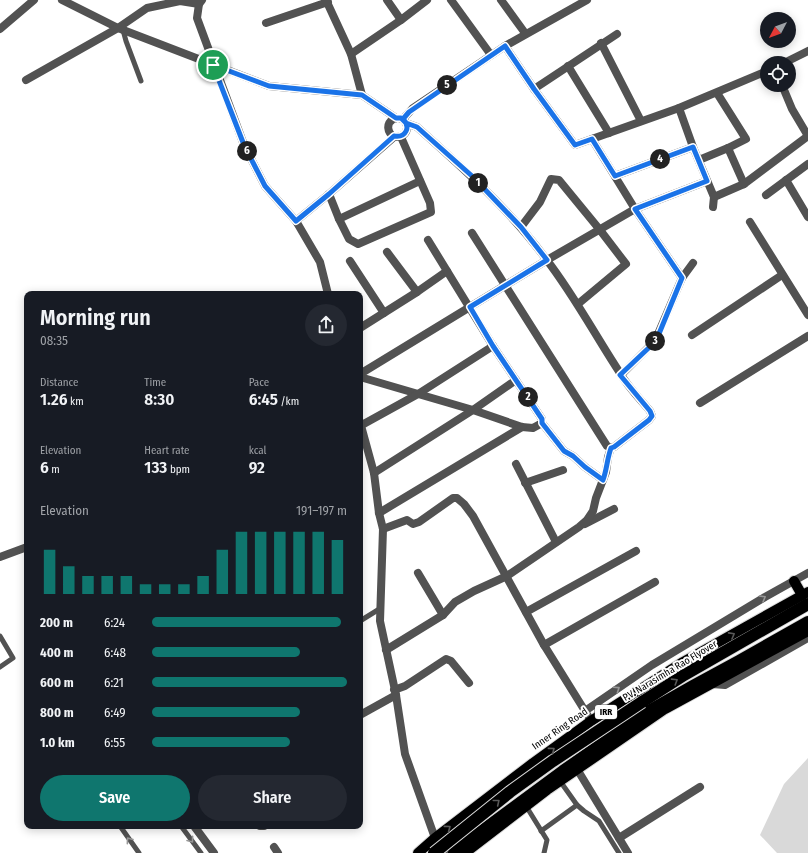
<!DOCTYPE html>
<html lang="en">
<head>
<meta charset="utf-8">
<style>
	body { margin:0; font-family:"Fira Sans Condensed",sans-serif; background:#242831; color:#f1f3f6; height:100vh; display:flex; flex-direction:column; font-size:15px; white-space:nowrap }
	* { box-sizing:border-box; margin:0 }
	p { font-size:13px; color:#9ea1a6 }
	.icon { flex:none; width:22px; height:22px; fill:none; stroke:currentColor; stroke-width:2; stroke-linecap:round; stroke-linejoin:round }
	.map { position:relative; flex:1; overflow:hidden }
	.sheet { position:absolute; left:24px; top:291px; width:339px; height:538px; display:flex; flex-direction:column; background:#171b24; border-radius:8px; box-shadow:0 2px 10px #0003 }
	.sheet>* { flex:none }
	.needle { width:26px; rotate:229deg }
	.tools { position:absolute; left:760px; top:12px; display:grid; gap:8px }
	.tools a { display:grid; place-items:center; width:36px; height:36px; border-radius:50%; background:#171b24; box-shadow:0 2px 10px #0003; font-size:20px }
	.pin { position:absolute; display:grid; place-items:center; width:34px; height:34px; color:#fff; margin:-17px; border:2px solid #fff; border-radius:50%; box-shadow:0 1px 4px #0007 }
	.km { position:absolute; width:20px; height:20px; margin:-10px; border-radius:50%; background:#222; color:#fff; font-size:11px; line-height:20px; text-align:center }
	.round { display:grid; place-items:center; flex:none; width:42px; height:42px; border-radius:21px; background:#242831 }
	.overview { display:flex; align-items:center; justify-content:space-between; height:68px; padding:0 16px }
	h1 { font-size:22px; font-weight:600; line-height:30px }
	.stats { display:grid; grid-template-columns:repeat(3,1fr); gap:6px; height:68px; padding:4px 16px }
	.stats div { display:grid; align-content:center }
	.stats b { font-size:17px; font-weight:600 }
	.stats small { font-size:11px; font-weight:400 }
	.stats p { font-size:11px }
	.chart { height:112px; padding:8px 16px }
	.chart p { display:flex; justify-content:space-between }
	.chart svg { width:100%; height:72px; margin-top:4px; stroke:#0f766e; stroke-width:6 }
	.button { display:flex; gap:8px; margin-top:auto; padding:8px 16px }
	.button a { flex:1; height:46px; border-radius:24px; background:#0f766e; color:#fff; font-size:16px; font-weight:600; line-height:46px; text-align:center }
	.button a+a { background:#242831; color:#f1f3f6 }
	ul { padding:0 16px; list-style:none; font-size:13px }
	li { display:grid; grid-template-columns:64px 48px 1fr; align-items:center; height:30px }
	li i { height:10px; border-radius:5px; background:#0f766e }
	.map>svg:first-child { display:block }
</style>
</head>
<body>
<div class="map">
<svg width="808" height="853" viewBox="0 0 808 853">
	<rect width="100%" height="100%" fill="#fff"/>
	<polygon fill="#d9d9d9" points="808,758 808,853 777,853 760,835 784,784"/>
	<g fill="none" stroke-linecap="round" stroke-linejoin="round">
		<g stroke="#dbdbdb" stroke-width="12">
			<g id="primary">
				<polyline points="794,581 802,595"/>
				<polyline points="418,853 435,838 533,763 591,721 683,662 808,592"/>
				<polyline points="465,853 547,790 665,709 808,631"/>
			</g>
		</g>
		<g stroke="#dbdbdb" stroke-width="14">
			<g id="motorway">
				<polyline points="642,702 684,675 808,604"/>
				<polyline points="454,853 475,836 563,771 649,711 693,686 739,661 808,622"/>
			</g>
		</g>
		<g stroke="#525252" stroke-width="5">
			<polyline points="123,30 126,41 141,81"/>
			<polyline points="360,621 381,608"/>
			<polyline points="0,636 13,658 0,667"/>
			<polyline points="560,781 577,805 584,811 599,821 619,853"/>
			<polyline points="526,806 547,840 544,853"/>
			<polyline points="120,826 139,853"/>
			<polyline points="181,826 201,853"/>
			<polyline points="541,831 577,805"/>
		</g>
		<g stroke="#525252" stroke-width="8">
			<polyline points="62,0 118,28 269,86 362,95 396,118"/>
			<polyline points="202,0 199,4 197,18 244,145 265,186 296,221"/>
			<polyline points="326,0 351,54 362,95"/>
			<polyline points="387,0 401,20"/>
			<polyline points="451,0 491,55"/>
			<polyline points="501,0 525,33"/>
			<polyline points="266,23 328,2"/>
			<polyline points="0,29 34,0"/>
			<polyline points="601,43 641,121"/>
			<polyline points="505,46 587,0"/>
			<polyline points="351,54 401,20 427,0"/>
			<polyline points="568,66 609,133"/>
			<polyline points="26,80 118,28 147,8 180,1 199,4"/>
			<polyline points="782,85 792,109 808,136"/>
			<polyline points="534,89 617,34"/>
			<polyline points="679,108 693,147 714,197 713,207"/>
			<polyline points="592,139 635,209 682,278"/>
			<polyline points="728,148 744,184"/>
			<polyline points="699,160 728,148 746,139 717,93"/>
			<polyline points="615,176 693,147"/>
			<polyline points="786,180 808,217"/>
			<polyline points="329,194 339,219 349,239 358,244 431,212 430,203 401,137"/>
			<polyline points="766,195 808,164"/>
			<polyline points="714,197 744,184 808,136"/>
			<polyline points="339,219 420,181"/>
			<polyline points="750,222 808,315"/>
			<polyline points="521,227 540,202 551,179 559,180 600,230 626,264 578,304"/>
			<polyline points="472,233 607,446 611,448"/>
			<polyline points="387,252 417,292"/>
			<polyline points="350,261 384,313"/>
			<polyline points="360,328 417,292 447,271"/>
			<polyline points="692,335 782,275"/>
			<polyline points="360,374 547,260 635,209 707,181"/>
			<polyline points="621,375 655,341 682,278 693,263"/>
			<polyline points="360,377 473,410 522,427 533,428 542,423 542,419 493,346 428,240"/>
			<polyline points="700,403 808,336"/>
			<polyline points="542,423 564,451 573,456 585,467 603,480"/>
			<polyline points="360,426 418,394 493,346"/>
			<polyline points="516,464 556,542"/>
			<polyline points="374,473 473,410 516,380"/>
			<polyline points="525,483 563,470"/>
			<polyline points="379,513 522,427"/>
			<polyline points="585,524 614,509"/>
			<polyline points="383,529 407,520 413,524 419,522 453,498 457,498 464,504 473,516 544,645 585,711"/>
			<polyline points="0,557 27,547"/>
			<polyline points="418,573 443,615"/>
			<polyline points="526,612 636,551"/>
			<polyline points="544,645 655,582"/>
			<path d="M386 650 443 615 455 602 474 591 507 576 579 527 587 520 593 511 596 498 606 472 608 457 611 448 614 447 649 420 652 416 650 411C640 399 628 387 620 373 595 335 574 295 546 259 509 209 463 168 417 127L406 123"/>
			<polyline points="394,690 405,686 446,659 451,661 469,683"/>
			<polyline points="360,715 396,695"/>
			<polyline points="577,769 628,853"/>
			<polyline points="194,826 214,853"/>
			<polyline points="260,826 264,826"/>
			<polyline points="619,838 700,787"/>
			<polyline points="274,847 278,853"/>
		</g>
		<g stroke="#525252" stroke-width="8">
			<polyline points="784,63 808,51"/>
			<polyline points="403,119 413,108 505,46 534,89 575,145 679,108 767,71"/>
			<path d="M328 294 320 262 296 221 329 194 394 137C413 139 410 113 393 119 386 124 387 132 394 137"/>
			<polyline points="360,422 374,473 379,513 383,529 380,621 396,695 405,754 435,838 446,853"/>
			<polyline points="712,684 725,685 808,638"/>
			<polyline points="591,721 585,711 652,665 765,597 808,573"/>
		</g>
		<use href="#primary" stroke="#000" stroke-width="10"/>
		<use href="#motorway" stroke="#000" stroke-width="12"/>
		<g stroke="#dbdbdb" stroke-width="14" stroke-linecap="butt">
			<polyline id="motorway-bridge" points="434,853 510,792 553,761 642,702"/>
		</g>
		<use href="#motorway-bridge" stroke="#000" stroke-width="12"/>
	</g>
	<defs><path id="oneway-chevron" d="M-2-3.5L2.5 0L-2 3.5" fill="none" stroke-width="1.6" stroke-linecap="round" stroke-linejoin="round"/></defs>
	<g stroke="#979797">
		<use href="#oneway-chevron" transform="translate(763 598) rotate(-30)"/>
		<use href="#oneway-chevron" transform="translate(617 689) rotate(-34)"/>
		<use href="#oneway-chevron" transform="translate(129 840) rotate(-126)"/>
		<use href="#oneway-chevron" transform="translate(191 840) rotate(53)"/>
	</g>
	<g stroke="#595959">
		<use href="#oneway-chevron" transform="translate(732 635) rotate(-29)"/>
		<use href="#oneway-chevron" transform="translate(675 681) rotate(-32)"/>
		<use href="#oneway-chevron" transform="translate(552 750) rotate(-36)"/>
		<use href="#oneway-chevron" transform="translate(497 802) rotate(-39)"/>
		<use href="#oneway-chevron" transform="translate(448 828) rotate(-37)"/>
	</g>
	<g fill="none" stroke-linecap="round" stroke-linejoin="round">
		<g stroke="#fff" stroke-width="8">
			<path id="route" d="M213 65 269 86 362 95 396 118H401L406 123 417 127 472 176 496 201 521 227 547 260 470 307 493 346 542 419V423L564 451 573 456 585 467 603 480C607 469 607 459 611 448L614 447 649 420 652 416 650 411 620 375 656 341 682 278 635 209 707 181 693 147 615 176 592 139 575 145 534 89 505 46 409 112 403 119C411 127 406 138 394 136L329 194 296 221 265 186 244 145 213 65"/>
		</g>
		<use href="#route" stroke="#1a73e8" stroke-width="5"/>
	</g>
	<g text-anchor="middle" dominant-baseline="central" stroke-width="4" stroke-linejoin="round" paint-order="stroke">
		<rect fill="#fff" stroke="#4c4c4c" stroke-width="1" x="595" y="705" width="22" height="14" rx="3"/>
		<g font-size="9" font-weight="bold" fill="#000">
			<text x="606" y="712">IRR</text>
		</g>
		<g font-size="10" fill="#000" stroke="#fff">
			<text transform="translate(670 671) rotate(-31)">P.V. Narasimha Rao Flyover</text>
			<text transform="translate(560 729) rotate(-35)">Inner Ring Road</text>
		</g>
	</g>
</svg>
<div class="tools">
<a><svg class="needle" viewBox="-14 -14 28 28"><path d="M0-13l5 13h-10z" fill="#e53935"/><path d="M0 13l5-13h-10z" fill="#9ea1a6"/></svg></a>
<a><svg class="icon" aria-label="locate" viewBox="0 0 24 24"><circle cx="12" cy="12" r="6"/><path d="M12 2v4M12 18v4M2 12h4M18 12h4"/></svg></a>
</div>
<div class="pin" style="left:213px;top:65px;background:#1e9e55"><svg class="icon" aria-label="arrive" viewBox="0 0 24 24"><path d="M6 21V4h12l-3 4 3 4H6"/></svg></div>
<b class="km" style="left:478px;top:183px">1</b>
<b class="km" style="left:528px;top:397px">2</b>
<b class="km" style="left:655px;top:341px">3</b>
<b class="km" style="left:660px;top:159px">4</b>
<b class="km" style="left:447px;top:85px">5</b>
<b class="km" style="left:247px;top:151px">6</b>
<section class="sheet">
<div class="overview"><div><h1>Morning run</h1><p>08:35</p></div><a class="round"><svg class="icon" aria-label="share" viewBox="0 0 24 24"><path d="M12 15V3M7 8l5-5 5 5M5 13v7h14v-7"/></svg></a></div>
<div class="stats">
<div><p>Distance</p><b>1.26<small> km</small></b></div>
<div><p>Time</p><b>8:30</b></div>
<div><p>Pace</p><b>6:45<small> /km</small></b></div>
</div>
<div class="stats">
<div><p>Elevation</p><b>6<small> m</small></b></div>
<div><p>Heart rate</p><b>133<small> bpm</small></b></div>
<div><p>kcal</p><b>92</b></div>
</div>
<div class="chart"><p><span>Elevation</span>191–197 m</p>
<svg viewBox="0 0 160 44" preserveAspectRatio="none"><path d="M5 44V17M15 44V27M25 44V33M35 44V33M45 44V33M55 44V38M65 44V38M75 44V38M85 44V33M95 44V17M105 44V6M115 44V6M125 44V6M135 44V6M145 44V6M155 44V11"/></svg>
</div>
<ul>
<li><b>200 m</b>6:24<i style="width:97%"></i></li>
<li><b>400 m</b>6:48<i style="width:76%"></i></li>
<li><b>600 m</b>6:21<i style="width:100%"></i></li>
<li><b>800 m</b>6:49<i style="width:76%"></i></li>
<li><b>1.0 km</b>6:55<i style="width:71%"></i></li>
</ul>
<div class="button"><a>Save</a><a>Share</a></div>
</section>
</div>
</body>
</html>
